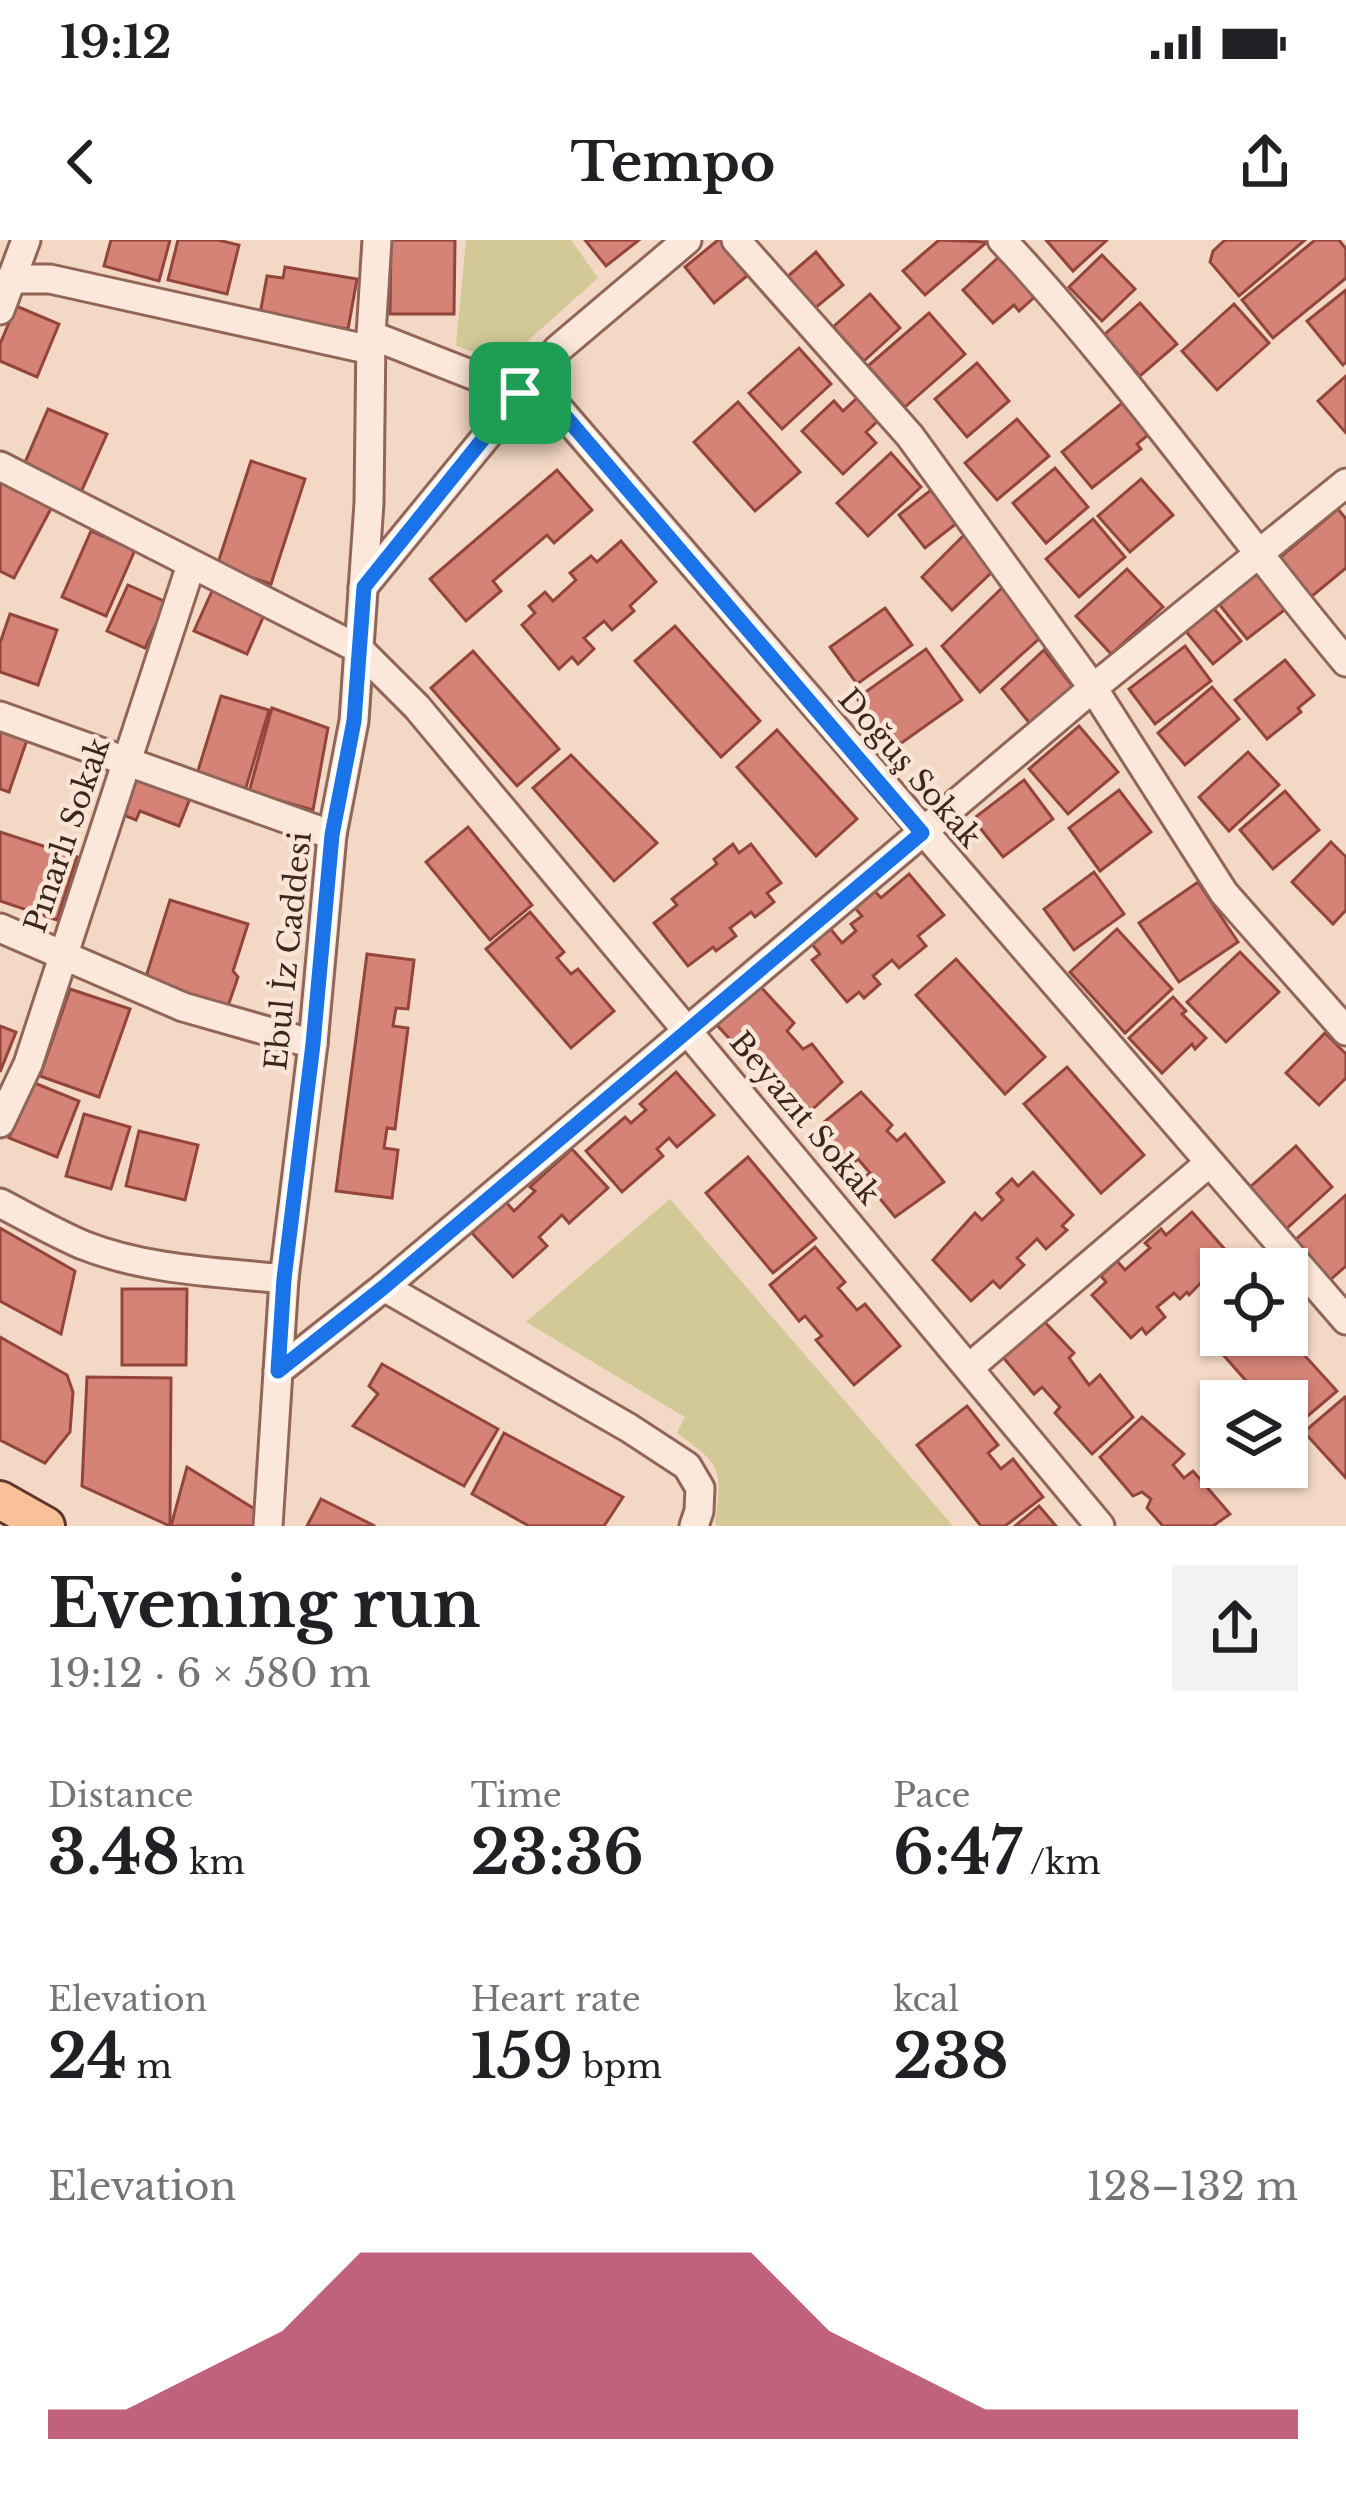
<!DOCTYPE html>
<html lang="en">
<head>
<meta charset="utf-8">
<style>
	body { margin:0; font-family:"Libre Baskerville",serif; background:#f2f2f2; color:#202124; height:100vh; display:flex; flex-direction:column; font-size:45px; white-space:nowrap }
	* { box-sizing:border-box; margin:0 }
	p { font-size:39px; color:#757577 }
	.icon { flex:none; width:66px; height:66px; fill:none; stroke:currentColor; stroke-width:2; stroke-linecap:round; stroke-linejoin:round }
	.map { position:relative; height:1286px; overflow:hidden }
	.panel { display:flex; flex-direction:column; background:#fff; flex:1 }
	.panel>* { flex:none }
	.buttons { position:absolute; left:1200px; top:1008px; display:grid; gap:24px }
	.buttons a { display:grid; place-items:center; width:108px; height:108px; border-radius:0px; background:#fff; box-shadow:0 3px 9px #0004; font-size:60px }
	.pin { position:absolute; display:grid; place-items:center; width:102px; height:102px; color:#fff; margin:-51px; border-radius:24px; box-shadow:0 6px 18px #0006 }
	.round { display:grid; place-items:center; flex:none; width:126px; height:126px; border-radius:0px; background:#f2f2f2 }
	.head { display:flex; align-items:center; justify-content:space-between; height:204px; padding:0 48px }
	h1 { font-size:66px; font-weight:700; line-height:90px }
	.stats { display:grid; grid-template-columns:repeat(3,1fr); gap:18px; height:204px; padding:12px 48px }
	.stats div { display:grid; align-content:center }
	.stats b { font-size:60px; font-weight:700 }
	.stats small { font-size:33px; font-weight:400 }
	.stats p { font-size:33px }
	.chart { height:336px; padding:24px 48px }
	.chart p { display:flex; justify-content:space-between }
	.chart svg { width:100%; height:216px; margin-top:12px; fill:#a72147; opacity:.7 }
	.status { display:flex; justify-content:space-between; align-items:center; height:84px; padding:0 60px; background:#fff; direction:ltr }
	.status svg { height:33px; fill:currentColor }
	header { display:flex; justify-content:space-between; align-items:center; height:156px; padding:0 48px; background:#fff; font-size:54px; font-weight:700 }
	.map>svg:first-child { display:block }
</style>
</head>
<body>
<div class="status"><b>19:12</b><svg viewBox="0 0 49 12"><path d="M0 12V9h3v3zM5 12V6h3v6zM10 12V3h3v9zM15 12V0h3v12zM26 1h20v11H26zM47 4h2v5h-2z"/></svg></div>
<header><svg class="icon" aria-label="back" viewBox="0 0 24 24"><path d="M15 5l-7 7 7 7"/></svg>Tempo<svg class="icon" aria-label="share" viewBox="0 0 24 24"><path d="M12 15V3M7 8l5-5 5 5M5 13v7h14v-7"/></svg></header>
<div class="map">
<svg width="1346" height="1286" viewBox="0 0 1346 1286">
	<rect width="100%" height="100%" fill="#f3d8c5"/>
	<g fill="#d3c997">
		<polygon points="466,0 571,0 598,38 504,122 456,106"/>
		<path d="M670 959 953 1286H718L715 1284C722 1229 723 1226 677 1193L685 1177 526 1082Z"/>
	</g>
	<g fill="#d58376" stroke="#93453b" stroke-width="3">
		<polygon points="111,0 170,0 159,41 104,26"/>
		<polygon points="178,0 218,0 239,5 227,54 168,40"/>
		<polygon points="391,0 455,0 454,74 390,74"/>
		<polygon points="585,0 639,0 606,26"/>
		<polygon points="718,0 728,0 753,31 714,63 685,27"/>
		<polygon points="939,0 987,2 925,55 903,31"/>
		<polygon points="1046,0 1107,0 1073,31"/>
		<polygon points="1225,0 1305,0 1239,56 1210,22 1213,11"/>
		<polygon points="1315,0 1339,0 1346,9 1346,38 1273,98 1242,60"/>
		<polygon points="816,12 843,45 814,69 787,37"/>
		<polygon points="1002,14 1038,54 1019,71 1014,65 993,83 963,50"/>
		<polygon points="1102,15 1135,49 1102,81 1069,47"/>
		<polygon points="285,27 357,39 348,89 260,74 267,36 283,38"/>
		<polygon points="1346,50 1346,122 1343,125 1307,81"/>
		<polygon points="870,54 900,88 864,121 833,87"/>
		<polygon points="1140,63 1177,104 1140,136 1104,95"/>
		<polygon points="1234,64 1269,103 1217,150 1182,111"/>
		<polygon points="16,66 59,84 37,137 0,121 0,104"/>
		<polygon points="929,73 965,114 905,167 868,126"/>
		<polygon points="799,108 831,144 782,189 749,153"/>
		<polygon points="977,123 1009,161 967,197 935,159"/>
		<polygon points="1346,136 1346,193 1318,161"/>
		<polygon points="857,158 879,180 866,192 876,203 843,234 802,191 834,161 843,171"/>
		<polygon points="738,162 800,232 755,271 694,202"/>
		<polygon points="1122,163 1148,195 1137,204 1141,209 1092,248 1062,212"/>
		<polygon points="48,169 107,194 81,252 23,227"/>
		<polygon points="1017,179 1049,216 997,260 965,223"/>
		<polygon points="891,213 921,247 868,296 837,263"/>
		<polygon points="251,221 305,239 271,344 217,326"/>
		<polygon points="1055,228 1088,267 1046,303 1013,263"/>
		<polygon points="557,230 592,270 554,303 547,295 493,341 501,351 466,381 430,339"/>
		<polygon points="0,235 54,263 14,338 0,331"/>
		<polygon points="1141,239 1173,275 1130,312 1098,276"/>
		<polygon points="931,250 957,283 925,308 899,275"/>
		<polygon points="1338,269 1346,279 1346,328 1311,357 1278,319"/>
		<polygon points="1093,279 1125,317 1079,357 1046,319"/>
		<polygon points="91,291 135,310 106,376 62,357"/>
		<polygon points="965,294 993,331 952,370 922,337"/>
		<polygon points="621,301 656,342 630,366 634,371 612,390 604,381 584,398 594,409 578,424 572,417 559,429 522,385 535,373 529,366 545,352 553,361 576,340 570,333 591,316 597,322"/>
		<polygon points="1254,327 1287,368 1247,399 1215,359"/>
		<polygon points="1127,329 1163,367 1111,414 1076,376"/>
		<polygon points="128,345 166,362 145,408 107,391"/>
		<polygon points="1002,348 1041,397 980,452 942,406"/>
		<polygon points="213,349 265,373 247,414 194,391"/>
		<polygon points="1211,365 1241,401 1213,424 1183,388"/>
		<polygon points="885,368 912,405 857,444 830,407"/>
		<polygon points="10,374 57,390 38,445 0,432 0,403"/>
		<polygon points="675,386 760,481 721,517 635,421"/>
		<polygon points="1185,406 1211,441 1155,484 1129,449"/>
		<polygon points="926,409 962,460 893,509 857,458"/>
		<polygon points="1044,410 1073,447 1032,486 1002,449"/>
		<polygon points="473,411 559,509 517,546 431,448"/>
		<polygon points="1285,420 1314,455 1298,468 1301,472 1267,499 1235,460"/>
		<polygon points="1212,447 1239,479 1185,525 1158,493"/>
		<polygon points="221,456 269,470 245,551 196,537"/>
		<polygon points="272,468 328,488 313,570 249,552"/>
		<polygon points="1079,486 1118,532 1068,574 1029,529"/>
		<polygon points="777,490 857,579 816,616 737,527"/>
		<polygon points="0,491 27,500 9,552 0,549"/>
		<polygon points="1248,512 1279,545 1229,591 1199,557"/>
		<polygon points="571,515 657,603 614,641 533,548"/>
		<polygon points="138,530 193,551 179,586 140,571 136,580 121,574"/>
		<polygon points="1024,540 1053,579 1003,617 973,579"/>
		<polygon points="1119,550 1151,592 1100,631 1069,588"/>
		<polygon points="1285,551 1319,590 1273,629 1240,590"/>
		<polygon points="468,587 532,665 490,700 426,622"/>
		<polygon points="0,592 77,617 57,680 0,661"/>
		<polygon points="1331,602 1346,617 1346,670 1333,684 1292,642"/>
		<polygon points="733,604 739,613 751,604 781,643 767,653 774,662 755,677 751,672 730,688 736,696 716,711 713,707 688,726 654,683 677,665 672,659 717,624 714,619"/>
		<polygon points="1094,632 1124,674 1074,710 1044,669"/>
		<polygon points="909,634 944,675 918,696 926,706 899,728 892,720 873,736 880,744 864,758 859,752 847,762 812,720 820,714 811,703 829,687 842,703 856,691 851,684 862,676 855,668 875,651 881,658"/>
		<polygon points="1198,642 1238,702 1179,742 1139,683"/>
		<polygon points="170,660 248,684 233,731 238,737 228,766 145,740"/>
		<polygon points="530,672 564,712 557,718 571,734 578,729 614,771 571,808 486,709"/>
		<polygon points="1117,689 1172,749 1125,793 1070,732"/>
		<polygon points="1240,712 1279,752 1226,802 1187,762"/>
		<polygon points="367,714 414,720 408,769 396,768 393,786 408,788 395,889 387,888 384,908 398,910 392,958 336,951"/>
		<polygon points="956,719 1045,817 1005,854 916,755"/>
		<polygon points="759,745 794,783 787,791 803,809 812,804 842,842 803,878 715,783"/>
		<polygon points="70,749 130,769 99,857 40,836"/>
		<polygon points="1173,757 1186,771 1182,774 1206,798 1195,809 1192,804 1162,833 1129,798"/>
		<polygon points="0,786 16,792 0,832"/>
		<polygon points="1325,793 1346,814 1346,838 1319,865 1286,833"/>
		<polygon points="1067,827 1144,915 1101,953 1024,864"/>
		<polygon points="676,832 714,875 677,907 669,898 657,909 663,916 622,952 586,911 625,877 631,883 646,870 640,864"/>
		<polygon points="32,842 79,861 57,917 9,898"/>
		<polygon points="861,852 892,885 887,891 897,901 905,894 944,942 895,977 863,938 870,933 858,919 850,926 818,887"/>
		<polygon points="84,874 130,887 111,949 66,936"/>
		<polygon points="139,891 198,905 185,960 126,946"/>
		<polygon points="1296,906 1332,947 1286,989 1249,948"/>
		<polygon points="572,909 608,948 569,983 562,975 539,997 547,1006 513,1037 472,993 505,961 514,971 535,951 530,947"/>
		<polygon points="748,917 816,998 773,1033 706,953"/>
		<polygon points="1033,932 1073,975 1062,986 1067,990 1046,1009 1037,999 1017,1018 1024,1025 1000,1048 993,1041 971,1061 933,1020 975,973 982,980 1003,960 997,953 1012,939 1018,946"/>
		<polygon points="1346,955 1346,1026 1329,1041 1294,1001"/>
		<polygon points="1192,972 1229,1014 1189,1055 1187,1052 1180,1059 1174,1053 1157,1067 1165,1077 1146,1094 1142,1088 1131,1098 1092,1055 1106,1042 1101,1036 1117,1021 1125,1030 1150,1008 1145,1003 1161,989 1166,995"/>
		<polygon points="0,988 75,1031 61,1094 0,1061"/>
		<polygon points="815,1007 845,1042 838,1048 857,1070 865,1064 900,1106 854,1145 816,1100 822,1096 805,1076 799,1081 770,1045"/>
		<polygon points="122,1049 187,1049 186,1125 122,1125"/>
		<polygon points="1221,1075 1221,1095 1286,1095 1337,1151 1290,1191 1287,1188 1287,1161 1264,1161 1203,1092"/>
		<polygon points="1040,1077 1074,1113 1069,1118 1089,1145 1100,1135 1133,1177 1092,1214 1055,1173 1060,1167 1042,1147 1034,1154 1002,1116"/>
		<polygon points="0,1097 67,1135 73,1152 70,1192 45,1223 0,1200"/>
		<polygon points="382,1124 498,1189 464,1246 353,1186 378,1154 369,1146"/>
		<polygon points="87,1137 171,1138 170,1286 82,1246"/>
		<polygon points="1345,1157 1346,1157 1346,1238 1304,1192"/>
		<polygon points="967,1166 998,1205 988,1213 1001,1229 1013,1219 1043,1257 1005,1286 981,1286 917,1205"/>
		<polygon points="1142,1177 1184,1214 1173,1225 1184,1238 1193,1231 1230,1274 1213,1286 1163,1286 1147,1268 1151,1259 1142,1252 1133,1256 1100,1217"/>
		<polygon points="504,1193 623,1257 604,1286 529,1286 472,1254"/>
		<polygon points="187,1227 258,1271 257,1286 171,1286"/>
		<polygon points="321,1259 375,1286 307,1286"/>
		<polygon points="1039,1266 1056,1286 1015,1286"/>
	</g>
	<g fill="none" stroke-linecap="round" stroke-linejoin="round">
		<g stroke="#916658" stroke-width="33">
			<g id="minor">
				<polyline points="736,0 910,196 1093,448 1224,653 1346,791"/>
				<path d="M1002 0C1126 132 1230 283 1346 422"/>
				<polyline points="10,39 50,39 371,110"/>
				<polyline points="0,70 26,0"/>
				<polyline points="371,95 559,169 1346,1080"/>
				<polyline points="0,226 359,409 417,467 1100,1286"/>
				<polyline points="363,347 558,109 687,0"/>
				<polyline points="0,476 332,595"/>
				<polyline points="0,688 183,767 313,804"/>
				<polyline points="0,883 28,824 191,325"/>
				<path d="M0 963C27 977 55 993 83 1005 146 1030 216 1032 284 1039"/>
				<polyline points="384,1047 629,1188 687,1226 700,1248 699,1271 694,1286"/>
				<polyline points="970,1127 1209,923"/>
				<polyline points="278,1131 384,1047 1093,448 1346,243"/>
				<polyline points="268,1286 284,1039 313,804 332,595 354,481 369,263 371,95 377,0"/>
			</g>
		</g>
		<g stroke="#5e362d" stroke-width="42">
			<polyline id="major" points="0,1260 46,1286"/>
		</g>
		<use href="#minor" stroke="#fce8da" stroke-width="27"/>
		<use href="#major" stroke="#fac199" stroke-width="36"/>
	</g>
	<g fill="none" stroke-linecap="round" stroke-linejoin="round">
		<g stroke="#fff" stroke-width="24">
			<polygon id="route" points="520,153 559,169 922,593 384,1047 278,1131 284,1039 313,804 332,595 354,481 364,347"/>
		</g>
		<use href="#route" stroke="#1a73e8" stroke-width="15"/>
	</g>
	<g text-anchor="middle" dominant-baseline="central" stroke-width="9" stroke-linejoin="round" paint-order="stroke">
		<g font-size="30" fill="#3f251e" stroke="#f9e5d5">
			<text transform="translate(910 528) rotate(49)">Doğuş Sokak</text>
			<text transform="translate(67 595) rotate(-71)">Pınarlı Sokak</text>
			<text transform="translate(288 711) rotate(-84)">Ebul İz Caddesi</text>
			<text transform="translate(805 878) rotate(50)">Beyazıt Sokak</text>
		</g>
	</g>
</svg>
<div class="buttons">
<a><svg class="icon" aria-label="locate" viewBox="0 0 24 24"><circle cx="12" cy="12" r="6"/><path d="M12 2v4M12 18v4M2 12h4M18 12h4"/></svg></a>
<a><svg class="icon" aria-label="layers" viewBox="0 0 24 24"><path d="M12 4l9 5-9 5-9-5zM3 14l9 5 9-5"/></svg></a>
</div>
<div class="pin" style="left:520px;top:153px;background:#1e9e55"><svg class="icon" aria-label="arrive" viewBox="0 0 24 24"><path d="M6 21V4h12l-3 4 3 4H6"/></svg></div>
</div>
<section class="panel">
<div class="head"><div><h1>Evening run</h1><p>19:12 · 6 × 580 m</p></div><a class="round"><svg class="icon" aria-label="share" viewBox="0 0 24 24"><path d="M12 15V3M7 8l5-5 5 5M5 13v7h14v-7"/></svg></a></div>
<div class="stats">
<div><p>Distance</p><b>3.48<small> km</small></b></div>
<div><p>Time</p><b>23:36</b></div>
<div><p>Pace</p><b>6:47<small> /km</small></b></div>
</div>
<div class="stats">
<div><p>Elevation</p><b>24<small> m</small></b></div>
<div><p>Heart rate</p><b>159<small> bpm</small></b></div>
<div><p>kcal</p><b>238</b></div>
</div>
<div class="chart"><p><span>Elevation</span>128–132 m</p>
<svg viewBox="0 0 160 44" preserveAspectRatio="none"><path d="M0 44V38L10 38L20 30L30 22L40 6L50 6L60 6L70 6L80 6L90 6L100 22L110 30L120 38L130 38L140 38L150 38L160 38V44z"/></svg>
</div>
</section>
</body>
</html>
